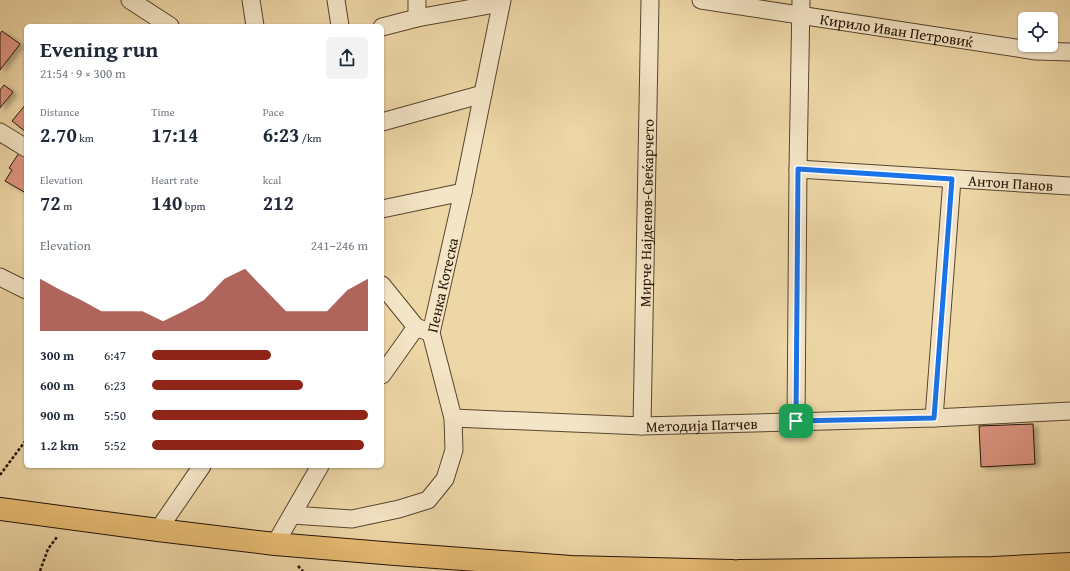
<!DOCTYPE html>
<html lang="en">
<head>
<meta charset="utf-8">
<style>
	body { margin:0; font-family:"Gentium Book Plus",serif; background:#f2f2f3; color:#1f2937; height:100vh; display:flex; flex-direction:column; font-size:15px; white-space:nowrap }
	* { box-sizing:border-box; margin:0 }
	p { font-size:13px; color:#747a83 }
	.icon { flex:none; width:22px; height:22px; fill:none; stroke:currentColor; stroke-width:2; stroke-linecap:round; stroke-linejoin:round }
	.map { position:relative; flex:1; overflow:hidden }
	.sheet { position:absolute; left:24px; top:24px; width:360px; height:444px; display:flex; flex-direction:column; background:#fff; border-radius:6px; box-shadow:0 1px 3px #0004 }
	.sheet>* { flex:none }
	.buttons { position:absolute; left:1018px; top:12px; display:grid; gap:8px }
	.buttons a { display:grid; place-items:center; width:40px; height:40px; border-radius:6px; background:#fff; box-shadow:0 1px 3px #0004; font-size:20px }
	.pin { position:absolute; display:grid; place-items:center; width:34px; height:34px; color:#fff; margin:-17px; border-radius:8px; box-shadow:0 2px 6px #0006 }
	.round { display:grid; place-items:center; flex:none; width:42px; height:42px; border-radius:6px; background:#f2f2f3 }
	.summary { display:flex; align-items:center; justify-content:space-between; height:68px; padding:0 16px }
	h1 { font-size:22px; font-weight:600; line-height:30px }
	.figures { display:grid; grid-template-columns:repeat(3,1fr); gap:6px; height:68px; padding:4px 16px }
	.figures div { display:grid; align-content:center }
	.figures b { font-size:20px; font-weight:600 }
	.figures small { font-size:11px; font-weight:400 }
	.figures p { font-size:11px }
	.chart { height:112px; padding:8px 16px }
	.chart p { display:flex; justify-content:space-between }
	.chart svg { width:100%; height:72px; margin-top:4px; fill:#8f2418; opacity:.7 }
	ul { padding:0 16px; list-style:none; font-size:13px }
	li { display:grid; grid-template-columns:64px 48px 1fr; align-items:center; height:30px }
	li i { height:10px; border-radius:5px; background:#8f2418 }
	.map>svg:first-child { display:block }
</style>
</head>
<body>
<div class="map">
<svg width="1070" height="571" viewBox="0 0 1070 571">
	<defs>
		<filter id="shadow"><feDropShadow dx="4.5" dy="2.5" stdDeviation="2" flood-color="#0004"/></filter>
	</defs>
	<rect width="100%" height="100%" fill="#eed7a7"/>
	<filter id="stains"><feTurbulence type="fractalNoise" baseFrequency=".005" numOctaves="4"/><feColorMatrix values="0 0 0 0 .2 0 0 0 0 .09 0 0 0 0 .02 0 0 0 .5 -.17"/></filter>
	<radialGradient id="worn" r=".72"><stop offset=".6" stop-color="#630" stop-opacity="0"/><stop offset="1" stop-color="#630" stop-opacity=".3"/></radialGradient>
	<g fill="#de9481" stroke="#261406" filter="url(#shadow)">
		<polygon points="2,31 20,44 0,70 0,34"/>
		<polygon points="4,85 13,92 0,108 0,90"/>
		<polygon points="26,104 26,132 12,121"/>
		<polygon points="21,150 26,153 26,193 5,181 12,170 9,168"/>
		<polygon points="1033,424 1035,464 981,467 979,426"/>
	</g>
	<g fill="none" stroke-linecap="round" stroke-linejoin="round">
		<g stroke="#58452e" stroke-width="19">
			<g id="minor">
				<polyline points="130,0 170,26"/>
				<polyline points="251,0 255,26"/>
				<polyline points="336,0 340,26"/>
				<path id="s1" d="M701 0 1036 51 1070 52"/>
				<polyline points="417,18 417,0"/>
				<polyline points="382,27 417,18 501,3"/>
				<polyline points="382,122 483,94"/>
				<polyline points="0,132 26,148"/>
				<path id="s2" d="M798 169 1070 186"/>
				<polyline points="382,209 463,192"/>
				<polyline points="0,277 26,290"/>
				<polyline points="382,285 416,327 431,333"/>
				<polyline points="382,375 416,327"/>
				<path id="s3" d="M453 418 642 426 934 418 1070 411"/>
				<polyline points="934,418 952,179"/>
				<polyline points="796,421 798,169 801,0"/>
				<path id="s4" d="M642 426 650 0"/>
				<path id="s5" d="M292 515 352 519 399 509 428 500 445 479 454 450 453 418 431 333 463 192 502 0"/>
				<polyline points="158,530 202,466"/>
				<polyline points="275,544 320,466"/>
			</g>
		</g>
		<g stroke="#261406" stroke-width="24">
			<g id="major">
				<polyline points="0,509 158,530 275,544 395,554 571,567 732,571"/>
				<polyline points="739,571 993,568 1070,564"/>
			</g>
		</g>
		<g stroke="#261406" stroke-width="2.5" stroke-dasharray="3 2" stroke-linecap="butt">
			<polyline points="0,475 26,440"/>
			<polyline points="298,566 303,571"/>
			<polyline points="40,571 48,549 57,537"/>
		</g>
		<use href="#minor" stroke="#f4e5c6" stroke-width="17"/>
		<use href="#major" stroke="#e7bc74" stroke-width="22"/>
	</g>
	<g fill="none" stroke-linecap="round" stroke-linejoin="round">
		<g stroke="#fff" stroke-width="8">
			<polygon id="route" points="798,169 952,179 934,418 796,421"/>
		</g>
		<use href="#route" stroke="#1a73e8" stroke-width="5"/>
	</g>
	<g text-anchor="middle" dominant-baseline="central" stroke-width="3" stroke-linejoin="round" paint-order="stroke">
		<g font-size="15" fill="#261406" stroke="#f4e5c6">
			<text stroke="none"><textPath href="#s1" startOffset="198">Кирило Иван Петровиќ</textPath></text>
			<text stroke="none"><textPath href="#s2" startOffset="213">Антон Панов</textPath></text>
			<text stroke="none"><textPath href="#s4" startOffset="213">Мирче Најденов-Свеќарчето</textPath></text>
			<text stroke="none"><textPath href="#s5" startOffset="365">Пенка Котеска</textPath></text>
			<text stroke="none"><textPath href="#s3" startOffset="249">Методиjа Патчев</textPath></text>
		</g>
	</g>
	<rect width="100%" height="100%" filter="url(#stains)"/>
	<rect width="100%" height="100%" fill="url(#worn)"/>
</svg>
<div class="buttons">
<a><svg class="icon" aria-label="locate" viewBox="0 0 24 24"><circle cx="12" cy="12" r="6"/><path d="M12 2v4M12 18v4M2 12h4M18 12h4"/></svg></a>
</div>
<div class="pin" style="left:796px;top:421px;background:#1e9e55"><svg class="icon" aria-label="arrive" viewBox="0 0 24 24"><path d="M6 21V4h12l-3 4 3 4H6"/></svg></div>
<section class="sheet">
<div class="summary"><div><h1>Evening run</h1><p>21:54 · 9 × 300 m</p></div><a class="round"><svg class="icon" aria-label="share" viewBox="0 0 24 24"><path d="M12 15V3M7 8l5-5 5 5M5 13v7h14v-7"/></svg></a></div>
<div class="figures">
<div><p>Distance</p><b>2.70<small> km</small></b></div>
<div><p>Time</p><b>17:14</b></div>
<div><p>Pace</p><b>6:23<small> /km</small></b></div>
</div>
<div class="figures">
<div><p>Elevation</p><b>72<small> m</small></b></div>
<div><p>Heart rate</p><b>140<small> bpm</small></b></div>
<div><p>kcal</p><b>212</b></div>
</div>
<div class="chart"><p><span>Elevation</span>241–246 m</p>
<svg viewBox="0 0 160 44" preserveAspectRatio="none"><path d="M0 44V12L10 19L20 25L30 32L40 32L50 32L60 38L70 32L80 25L90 12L100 6L110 19L120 32L130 32L140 32L150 19L160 12V44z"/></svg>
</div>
<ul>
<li><b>300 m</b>6:47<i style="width:55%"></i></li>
<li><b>600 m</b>6:23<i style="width:70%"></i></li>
<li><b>900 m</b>5:50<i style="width:100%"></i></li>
<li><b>1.2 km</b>5:52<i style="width:98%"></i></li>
</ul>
</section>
</div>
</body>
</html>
